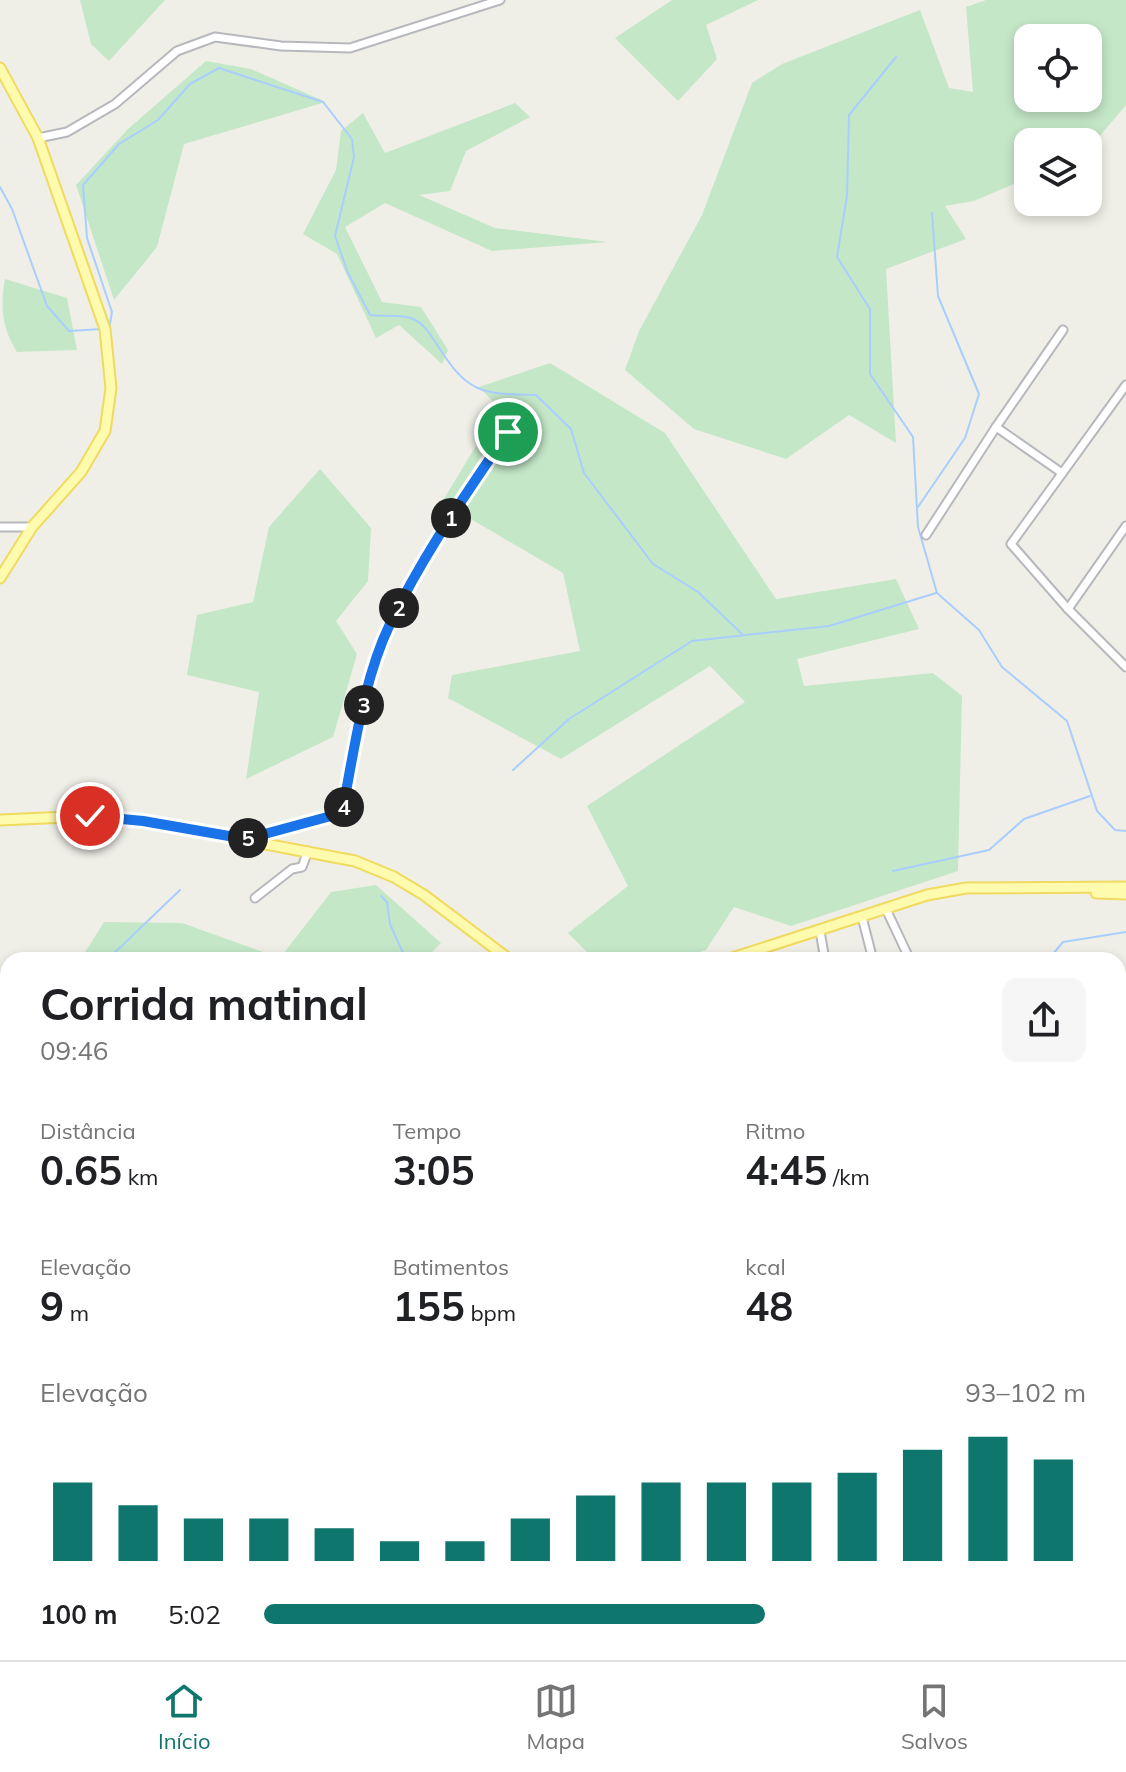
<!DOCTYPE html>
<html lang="pt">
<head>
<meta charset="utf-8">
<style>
	body { margin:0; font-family:Mulish,sans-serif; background:#f6f6f6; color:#202124; height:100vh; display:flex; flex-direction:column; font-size:30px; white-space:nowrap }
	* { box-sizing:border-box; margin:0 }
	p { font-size:26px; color:#757577 }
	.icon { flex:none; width:44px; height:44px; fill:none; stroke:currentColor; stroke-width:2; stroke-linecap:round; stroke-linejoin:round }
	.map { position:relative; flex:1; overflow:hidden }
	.panel { position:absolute; left:0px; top:952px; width:1126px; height:708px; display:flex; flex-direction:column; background:#fff; border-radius:24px 24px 0 0; box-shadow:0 4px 12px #0003 }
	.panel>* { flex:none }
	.buttons { position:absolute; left:1014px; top:24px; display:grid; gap:16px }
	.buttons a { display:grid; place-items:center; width:88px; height:88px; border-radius:16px; background:#fff; box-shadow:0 4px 12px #0003; font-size:40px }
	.pin { position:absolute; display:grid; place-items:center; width:68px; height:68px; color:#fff; margin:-34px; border:4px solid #fff; border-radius:50%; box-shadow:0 2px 8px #0007 }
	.km { position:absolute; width:40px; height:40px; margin:-20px; border-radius:50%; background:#222; color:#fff; font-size:22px; line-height:40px; text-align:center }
	.round { display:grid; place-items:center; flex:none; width:84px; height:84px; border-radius:16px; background:#f6f6f6 }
	.summary { display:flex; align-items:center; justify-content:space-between; height:136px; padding:0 40px }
	h1 { font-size:44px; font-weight:700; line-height:60px }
	.stats { display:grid; grid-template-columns:repeat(3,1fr); gap:12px; height:136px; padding:8px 40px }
	.stats div { display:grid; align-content:center }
	.stats b { font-size:40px; font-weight:700 }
	.stats small { font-size:22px; font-weight:400 }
	.stats p { font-size:22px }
	.chart { height:224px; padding:16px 40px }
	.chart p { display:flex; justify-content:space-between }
	.chart svg { width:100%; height:144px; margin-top:8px; stroke:#0f766e; stroke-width:6 }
	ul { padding:0 40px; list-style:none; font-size:26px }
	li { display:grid; grid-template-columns:128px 96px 1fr; align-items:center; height:60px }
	li i { height:20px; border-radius:10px; background:#0f766e }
	.tabs { display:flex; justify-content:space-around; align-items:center; height:112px; border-top:2px solid #e0e0e0; background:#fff; font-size:22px; color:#757577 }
	.tabs a { display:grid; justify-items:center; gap:4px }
	.tabs .selected { color:#0f766e }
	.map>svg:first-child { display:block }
</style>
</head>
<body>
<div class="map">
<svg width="1126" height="1660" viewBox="0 0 1126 1660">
	<rect width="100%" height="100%" fill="#f0efe7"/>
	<g fill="#c4e7c8" fill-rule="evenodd">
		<polygon points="80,0 165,0 109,61 91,44"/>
		<polygon points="672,0 758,0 706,25 717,59 678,101 615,38"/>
		<path d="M986 0H1126V105L1088 150V142H1028V178L974 201 945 206 966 239 886 269 896 443 849 415 786 459 694 429 625 370 639 331 702 215 752 83 782 64 920 10 949 88 973 92 966 7ZM1028 38H1088V98H1028Z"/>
		<polygon points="206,61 251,69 326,102 184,144 157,247 114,300 76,185 128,129"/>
		<polygon points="515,103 530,117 466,151 450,191 419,195 495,228 608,242 492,251 385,203 345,227 382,302 421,307 448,350 442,364 399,325 376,338 337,254 303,234 336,170 341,131 363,113 385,153"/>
		<path d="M5 279 67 298 77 350 17 352C2 328 0 307 5 279Z"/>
		<polygon points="550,363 665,433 776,599 896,579 919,629 797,659 804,686 933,673 962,696 958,871 791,926 734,907 706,950 674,960 595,960 568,933 628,886 587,806 745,702 710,666 561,759 448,698 452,675 580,651 563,573 442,502 499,408 479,387"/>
		<polygon points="320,469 371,528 368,581 336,621 357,654 333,737 246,779 259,692 187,675 197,615 253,602 269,527"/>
		<polygon points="376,885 441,943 424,960 80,960 104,922 182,923 280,958 331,892"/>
		<polygon points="0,993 8,993 8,1180 0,1178"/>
		<polygon points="1126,1231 1126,1660 887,1660 895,1652 1118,1652 1118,1242"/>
		<polygon points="8,1297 8,1641 0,1640 0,1305"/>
		<polygon points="147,1652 862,1652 873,1660 153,1660"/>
	</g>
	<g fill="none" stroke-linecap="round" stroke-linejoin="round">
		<g stroke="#a9cefe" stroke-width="2">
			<polyline points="896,57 849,115 847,196 837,257 870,309 870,374 913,437 918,527 937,593 979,630 1002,667 1067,721 1097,811 1115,830 1126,831"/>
			<polyline points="0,187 12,209 47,306 69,331 102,329"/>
			<path d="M109 329 112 312 87 238 83 185 119 144 158 120 190 84 219 68 323 102 352 139 354 157 335 236 348 273 370 315C382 317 402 314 413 319 425 324 431 336 438 346 468 394 482 394 536 395L571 429 584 473 653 564 698 592 742 634"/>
			<polyline points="918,507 965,438 979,394 938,296 932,213"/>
			<polyline points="513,770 569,719 692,641 829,626 936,593"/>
			<polyline points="893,871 989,850 1024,819 1090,796"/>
			<polyline points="381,896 387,902 390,924 406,960"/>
			<polyline points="107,960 180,890"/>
			<polyline points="1048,960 1063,942 1126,932"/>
			<polyline points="0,1009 8,1014"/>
			<polyline points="0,1141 8,1139"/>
			<polyline points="0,1419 8,1430"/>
			<polyline points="0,1471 8,1471"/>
			<polyline points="630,1652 634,1660"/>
			<polyline points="366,1660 368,1652"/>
			<polyline points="925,1660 941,1652"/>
		</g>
		<g stroke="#b7b8bd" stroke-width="11">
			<g id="minor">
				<polyline points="38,138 67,132 115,104 177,51 215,37 281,46 350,48 500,0"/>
				<polyline points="1126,385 1011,544 1068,609 1126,667"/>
				<polyline points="996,427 1062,473"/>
				<polyline points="0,527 32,527"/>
				<polyline points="926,535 996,427 1063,330"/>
				<polyline points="1068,609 1126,526"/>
				<path d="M246 839 342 813C354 752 363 680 390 624 422 556 466 494 508 432"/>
				<polyline points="255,898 292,869 302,867 308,851"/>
				<polyline points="886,909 910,960"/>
				<polyline points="862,917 873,960"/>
				<polyline points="820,931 825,960"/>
				<polyline points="0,1194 8,1197"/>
				<polyline points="0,1264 8,1255"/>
			</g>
		</g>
		<g stroke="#f0da60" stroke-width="13">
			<g id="major">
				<polyline points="0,68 38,138 105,329 111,388 105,431 81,472 32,527 0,578"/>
				<polyline points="0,820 90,816 143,821 355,861 394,877 424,895 510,960"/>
				<polyline points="1096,893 1126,894"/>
				<polyline points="726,960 927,895 966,888 1126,887"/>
			</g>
		</g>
		<use href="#minor" stroke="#fff" stroke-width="7"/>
		<use href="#major" stroke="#fefbae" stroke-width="9"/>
	</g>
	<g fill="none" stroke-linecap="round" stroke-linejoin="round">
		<g stroke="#fff" stroke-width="16">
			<path id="route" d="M90 816 143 821 246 839 342 813C354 752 363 680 390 624 422 556 466 494 508 432"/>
		</g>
		<use href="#route" stroke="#1a73e8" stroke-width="10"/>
	</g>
</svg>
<div class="buttons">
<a><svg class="icon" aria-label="locate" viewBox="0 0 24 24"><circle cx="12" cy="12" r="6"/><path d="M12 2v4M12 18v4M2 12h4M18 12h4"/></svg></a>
<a><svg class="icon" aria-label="layers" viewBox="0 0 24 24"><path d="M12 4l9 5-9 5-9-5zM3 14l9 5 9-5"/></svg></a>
</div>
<div class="pin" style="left:508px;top:432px;background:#1e9e55"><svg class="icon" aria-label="arrive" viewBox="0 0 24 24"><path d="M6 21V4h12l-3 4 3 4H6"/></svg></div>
<div class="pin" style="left:90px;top:816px;background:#d93025"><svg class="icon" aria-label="check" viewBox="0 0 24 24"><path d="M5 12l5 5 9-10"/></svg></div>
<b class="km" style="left:451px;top:518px">1</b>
<b class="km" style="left:399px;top:608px">2</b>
<b class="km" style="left:364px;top:705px">3</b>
<b class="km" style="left:344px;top:807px">4</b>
<b class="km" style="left:248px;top:838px">5</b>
<section class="panel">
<div class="summary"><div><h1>Corrida matinal</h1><p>09:46</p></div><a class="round"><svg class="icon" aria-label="share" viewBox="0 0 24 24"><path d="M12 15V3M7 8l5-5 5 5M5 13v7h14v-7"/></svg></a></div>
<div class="stats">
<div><p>Distância</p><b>0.65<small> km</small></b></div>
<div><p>Tempo</p><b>3:05</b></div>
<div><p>Ritmo</p><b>4:45<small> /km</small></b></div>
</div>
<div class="stats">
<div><p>Elevação</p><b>9<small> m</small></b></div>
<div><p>Batimentos</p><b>155<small> bpm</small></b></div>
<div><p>kcal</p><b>48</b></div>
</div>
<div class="chart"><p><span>Elevação</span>93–102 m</p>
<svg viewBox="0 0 160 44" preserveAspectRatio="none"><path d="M5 44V20M15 44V27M25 44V31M35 44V31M45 44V34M55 44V38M65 44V38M75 44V31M85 44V24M95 44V20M105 44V20M115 44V20M125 44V17M135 44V10M145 44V6M155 44V13"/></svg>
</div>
<ul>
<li><b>100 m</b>5:02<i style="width:61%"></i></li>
</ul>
</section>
</div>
<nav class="tabs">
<a class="selected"><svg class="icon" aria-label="home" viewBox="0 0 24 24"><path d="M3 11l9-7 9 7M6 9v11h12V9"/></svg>Início</a>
<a><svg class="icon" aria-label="map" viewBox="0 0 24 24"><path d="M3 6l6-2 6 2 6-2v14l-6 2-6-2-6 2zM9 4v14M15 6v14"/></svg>Mapa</a>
<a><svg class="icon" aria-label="saved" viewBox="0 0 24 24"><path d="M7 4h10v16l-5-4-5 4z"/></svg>Salvos</a>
</nav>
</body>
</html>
